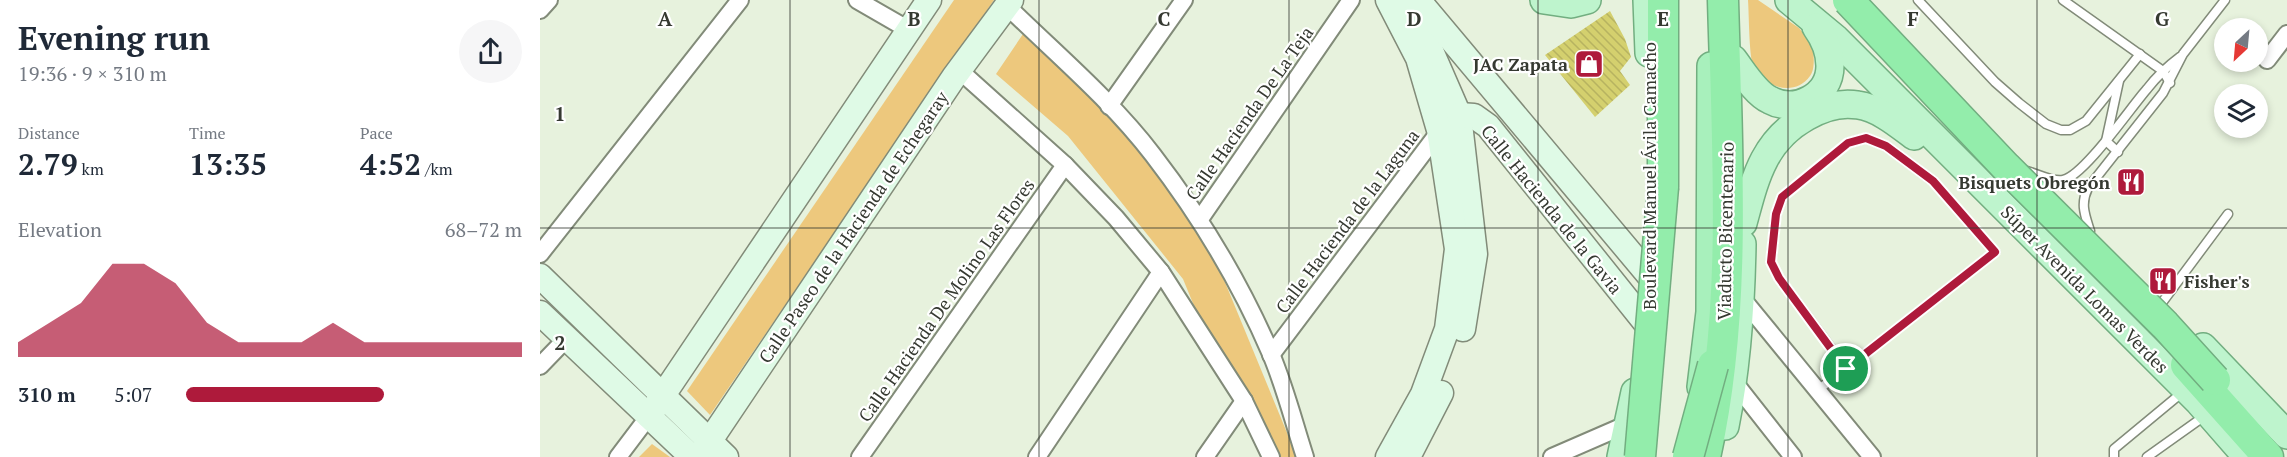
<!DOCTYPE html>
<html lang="en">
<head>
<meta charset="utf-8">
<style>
	body { margin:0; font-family:"PT Serif",serif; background:#f6f6f7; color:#1f2937; height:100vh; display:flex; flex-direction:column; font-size:22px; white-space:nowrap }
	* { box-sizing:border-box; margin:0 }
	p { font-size:20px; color:#747a83 }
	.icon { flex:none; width:33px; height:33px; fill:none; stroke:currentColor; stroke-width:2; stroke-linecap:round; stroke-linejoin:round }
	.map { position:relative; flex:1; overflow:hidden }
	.panel { display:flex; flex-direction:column; background:#fff; width:540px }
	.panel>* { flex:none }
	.needle { width:39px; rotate:206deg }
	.controls { position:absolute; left:1674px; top:18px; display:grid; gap:12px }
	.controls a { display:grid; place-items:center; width:54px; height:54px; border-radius:50%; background:#fff; box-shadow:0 3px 9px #0003; font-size:30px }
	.pin { position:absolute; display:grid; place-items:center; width:51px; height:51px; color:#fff; margin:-26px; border:3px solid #fff; border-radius:50%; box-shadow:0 2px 6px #0007 }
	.round { display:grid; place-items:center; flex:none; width:63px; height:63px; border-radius:32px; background:#f6f6f7 }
	.headline { display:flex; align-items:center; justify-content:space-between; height:102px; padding:0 18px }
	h1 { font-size:33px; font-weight:800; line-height:45px }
	.metrics { display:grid; grid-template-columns:repeat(3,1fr); gap:9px; height:102px; padding:6px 18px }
	.metrics div { display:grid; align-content:center }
	.metrics b { font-size:30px; font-weight:800 }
	.metrics small { font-size:16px; font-weight:400 }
	.metrics p { font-size:16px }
	.chart { height:168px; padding:12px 18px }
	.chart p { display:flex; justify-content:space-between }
	.chart svg { width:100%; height:108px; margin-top:6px; fill:#ae1a3b; opacity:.7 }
	ul { padding:0 18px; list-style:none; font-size:20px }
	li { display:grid; grid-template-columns:96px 72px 1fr; align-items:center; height:45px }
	li i { height:15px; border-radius:8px; background:#ae1a3b }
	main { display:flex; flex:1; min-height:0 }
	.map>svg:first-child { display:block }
</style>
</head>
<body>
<main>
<section class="panel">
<div class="headline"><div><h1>Evening run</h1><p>19:36 · 9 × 310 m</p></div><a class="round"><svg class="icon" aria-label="share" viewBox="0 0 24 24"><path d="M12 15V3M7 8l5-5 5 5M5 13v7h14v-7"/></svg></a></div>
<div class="metrics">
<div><p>Distance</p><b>2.79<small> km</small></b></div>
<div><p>Time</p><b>13:35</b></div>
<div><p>Pace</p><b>4:52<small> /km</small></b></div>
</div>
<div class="chart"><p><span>Elevation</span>68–72 m</p>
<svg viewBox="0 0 160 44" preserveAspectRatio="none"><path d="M0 44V38L10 30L20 22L30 6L40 6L50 14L60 30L70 38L80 38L90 38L100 30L110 38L120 38L130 38L140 38L150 38L160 38V44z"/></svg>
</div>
<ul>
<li><b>310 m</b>5:07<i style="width:59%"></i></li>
</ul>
</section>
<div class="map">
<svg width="1747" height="457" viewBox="0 0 1747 457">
	<defs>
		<pattern id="building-back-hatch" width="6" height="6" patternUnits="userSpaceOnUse" patternTransform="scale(1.5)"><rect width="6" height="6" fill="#d4d06e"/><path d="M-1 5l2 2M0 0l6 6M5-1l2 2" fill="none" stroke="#b7b360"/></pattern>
	</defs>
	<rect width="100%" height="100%" fill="#e7f2dd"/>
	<g fill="#edc87d">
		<polygon points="414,0 454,0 170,415 147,391"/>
		<path d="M1208 0H1218L1259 28 1273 44C1273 53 1276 68 1270 76 1254 98 1223 87 1213 65 1209 55 1209 14 1208 0Z"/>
		<polygon points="483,34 538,85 601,151 668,241 757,457 732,457 694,370 673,352 643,279 528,136 456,74"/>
		<polygon points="112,444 130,457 99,457"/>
	</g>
	<polygon fill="url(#building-back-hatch)" points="1070,11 1085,39 1091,57 1080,71 1090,85 1055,117 1005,55"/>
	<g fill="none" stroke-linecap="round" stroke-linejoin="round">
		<g stroke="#828b79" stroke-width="11">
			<g id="service">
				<polyline points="1378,0 1455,82 1479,103 1506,124 1521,130 1530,130 1546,121 1600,54"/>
				<polyline points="1523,0 1623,71 1630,83"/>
				<polyline points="1578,152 1566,141 1579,81"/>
				<path d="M1487 171C1498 174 1512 182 1523 180 1544 176 1591 107 1607 89 1617 76 1628 66 1640 57"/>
				<path d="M1550 231C1545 215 1540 204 1548 188L1623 93 1643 54 1685 0"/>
				<polyline points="1621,304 1688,214"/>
				<path d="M1278 390C1337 345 1396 298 1455 252L1393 181 1346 146 1326 138 1308 143 1242 197 1236 214 1231 262 1239 278 1306 368"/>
				<polyline points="1574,457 1574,449 1644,391"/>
				<polyline points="1607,457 1666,415"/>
			</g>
		</g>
		<g stroke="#828b79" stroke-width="20">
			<g id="minor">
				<polyline points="317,0 369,30"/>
				<path d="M467 6C516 54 571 100 613 155 660 216 700 282 731 354 745 387 754 423 765 457"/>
				<polyline points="0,10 9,0"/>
				<polyline points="1727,60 1747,34"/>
				<polyline points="419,70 525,165 576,218 621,272 704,401 731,457"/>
				<polyline points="569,106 644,0"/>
				<polyline points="660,219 811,0"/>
				<polyline points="0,254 200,0"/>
				<polyline points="1201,297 1332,457"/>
				<polyline points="731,355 902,128"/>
				<polyline points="0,366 27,338"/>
				<polyline points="1194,382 1253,457"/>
				<polyline points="78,457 109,416"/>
				<polyline points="320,457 525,165"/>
				<polyline points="497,457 621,272"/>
				<polyline points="665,457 704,401"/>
				<polyline points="1012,457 1088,424"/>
			</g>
		</g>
		<g stroke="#828b79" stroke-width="27">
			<g id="secondary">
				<polyline points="869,0 919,115 935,254 923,329"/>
				<polyline points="879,1 1113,280"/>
				<polyline points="919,115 934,116 948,126 1109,327"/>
				<polyline points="0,276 186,457"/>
				<polyline points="0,313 152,457"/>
				<polyline points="109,416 389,0"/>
				<polyline points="159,457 414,77 471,0"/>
				<polyline points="848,457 883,394 907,329 917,249 899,130 878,58 848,0"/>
				<polyline points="868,457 901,393"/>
			</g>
		</g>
		<g stroke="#72ae80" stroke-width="30">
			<g id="primary">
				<polyline points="1004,0 1031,4 1047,0"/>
				<polyline points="1107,0 1109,53"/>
				<polyline points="1249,0 1296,39 1659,402 1707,457"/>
				<path d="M1193 59C1203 72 1215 93 1230 100 1256 114 1290 96 1290 66 1290 52 1284 38 1276 27"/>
				<path d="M1203 223C1215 179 1223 141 1266 117 1281 108 1300 102 1318 105 1339 108 1358 124 1374 136"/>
				<polyline points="1663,347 1747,435"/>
				<path d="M1185 426C1197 366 1201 306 1202 244"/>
				<polyline points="1081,457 1095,392"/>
			</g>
		</g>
		<g stroke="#72ae80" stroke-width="30">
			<polyline id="trunk" points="1161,387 1170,312 1171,66"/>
		</g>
		<g stroke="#72ae80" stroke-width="33">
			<g id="motorway">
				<polyline points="1123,187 1123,0"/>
				<polyline points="1646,365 1728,457"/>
				<path d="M1165 457C1198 312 1187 149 1183 0"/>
			</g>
		</g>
		<use href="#service" stroke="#fff" stroke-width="8"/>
		<use href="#minor" stroke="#fff" stroke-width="16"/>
		<use href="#secondary" stroke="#dffae6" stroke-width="24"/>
		<use href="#primary" stroke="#bef4cd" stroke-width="27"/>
		<use href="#trunk" stroke="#a8f0bc" stroke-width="27"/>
		<use href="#motorway" stroke="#93edab" stroke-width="30"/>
		<g stroke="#72ae80" stroke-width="33" stroke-linecap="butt">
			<g id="motorway-bridge">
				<polyline points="1308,0 1466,167 1625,325 1675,380"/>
				<polyline points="1100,457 1123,187"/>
				<polyline points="1148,457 1173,365"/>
			</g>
		</g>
		<use href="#motorway-bridge" stroke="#93edab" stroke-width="30"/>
	</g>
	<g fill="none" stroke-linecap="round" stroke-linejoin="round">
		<g stroke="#fff" stroke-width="12">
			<polygon id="route" points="1326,138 1346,146 1393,181 1455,252 1306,369 1239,278 1231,262 1236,214 1242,197 1308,143"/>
		</g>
		<use href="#route" stroke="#ae1a3b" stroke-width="8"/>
	</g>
	<path fill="none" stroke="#353931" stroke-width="1.5" stroke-opacity="0.55" d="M250 0V457M499 0V457M749 0V457M998 0V457M1248 0V457M1497 0V457M0 228H1747"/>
	<defs>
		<g id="shop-square" transform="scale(1.5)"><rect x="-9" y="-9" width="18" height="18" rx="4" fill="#ae1a3b" stroke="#fff"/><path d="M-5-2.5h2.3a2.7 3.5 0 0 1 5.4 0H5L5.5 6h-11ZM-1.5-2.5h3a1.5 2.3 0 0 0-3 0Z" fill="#fff"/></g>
		<g id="restaurant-square" transform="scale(1.5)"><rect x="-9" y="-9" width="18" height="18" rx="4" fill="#ae1a3b" stroke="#fff"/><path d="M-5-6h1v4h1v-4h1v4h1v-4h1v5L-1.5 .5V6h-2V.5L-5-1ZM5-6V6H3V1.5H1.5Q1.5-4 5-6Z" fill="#fff"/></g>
	</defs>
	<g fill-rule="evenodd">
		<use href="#shop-square" x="1049" y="64"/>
		<use href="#restaurant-square" x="1591" y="182"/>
		<use href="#restaurant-square" x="1623" y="281"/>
	</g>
	<g text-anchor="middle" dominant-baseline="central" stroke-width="4.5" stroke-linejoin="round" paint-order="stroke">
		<g font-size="18" font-weight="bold" fill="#353931" stroke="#fff" text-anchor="end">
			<text x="1028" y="64">JAC Zapata</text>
			<text x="1570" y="182">Bisquets Obregón</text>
			<text x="1644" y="281" text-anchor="start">Fisher's</text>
		</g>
		<g font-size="18" fill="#353931" stroke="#fff">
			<text transform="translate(709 113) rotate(-55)">Calle Hacienda De La Teja</text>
			<text transform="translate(1109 176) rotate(-90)">Boulevard Manuel Ávila Camacho</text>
			<text transform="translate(1012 209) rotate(51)">Calle Hacienda de la Gavia</text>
			<text transform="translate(807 221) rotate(-53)">Calle Hacienda de la Laguna</text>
			<text transform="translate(313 227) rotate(-56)">Calle Paseo de la Hacienda de Echegaray</text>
			<text transform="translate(1185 231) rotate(-89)">Viaducto Bicentenario</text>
			<text transform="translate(1545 289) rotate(45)">Súper Avenida Lomas Verdes</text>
			<text transform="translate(406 300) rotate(-55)">Calle Hacienda De Molino Las Flores</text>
		</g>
	</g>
	<g font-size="20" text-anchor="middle" font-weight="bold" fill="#353931" stroke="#fff" stroke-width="4.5" stroke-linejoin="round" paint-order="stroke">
		<text x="125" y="26">A</text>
		<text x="374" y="26">B</text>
		<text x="624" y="26">C</text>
		<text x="874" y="26">D</text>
		<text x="1123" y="26">E</text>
		<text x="1373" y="26">F</text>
		<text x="1622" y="26">G</text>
		<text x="20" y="121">1</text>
		<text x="20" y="350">2</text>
	</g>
</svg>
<div class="controls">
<a><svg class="needle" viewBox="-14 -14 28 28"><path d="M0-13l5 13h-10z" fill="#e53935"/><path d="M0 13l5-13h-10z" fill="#747a83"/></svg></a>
<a><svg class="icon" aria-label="layers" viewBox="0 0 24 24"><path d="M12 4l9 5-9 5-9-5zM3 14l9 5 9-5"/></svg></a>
</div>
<div class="pin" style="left:1306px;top:369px;background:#1e9e55"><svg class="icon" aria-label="arrive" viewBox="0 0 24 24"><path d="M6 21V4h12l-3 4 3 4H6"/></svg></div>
</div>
</main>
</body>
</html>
